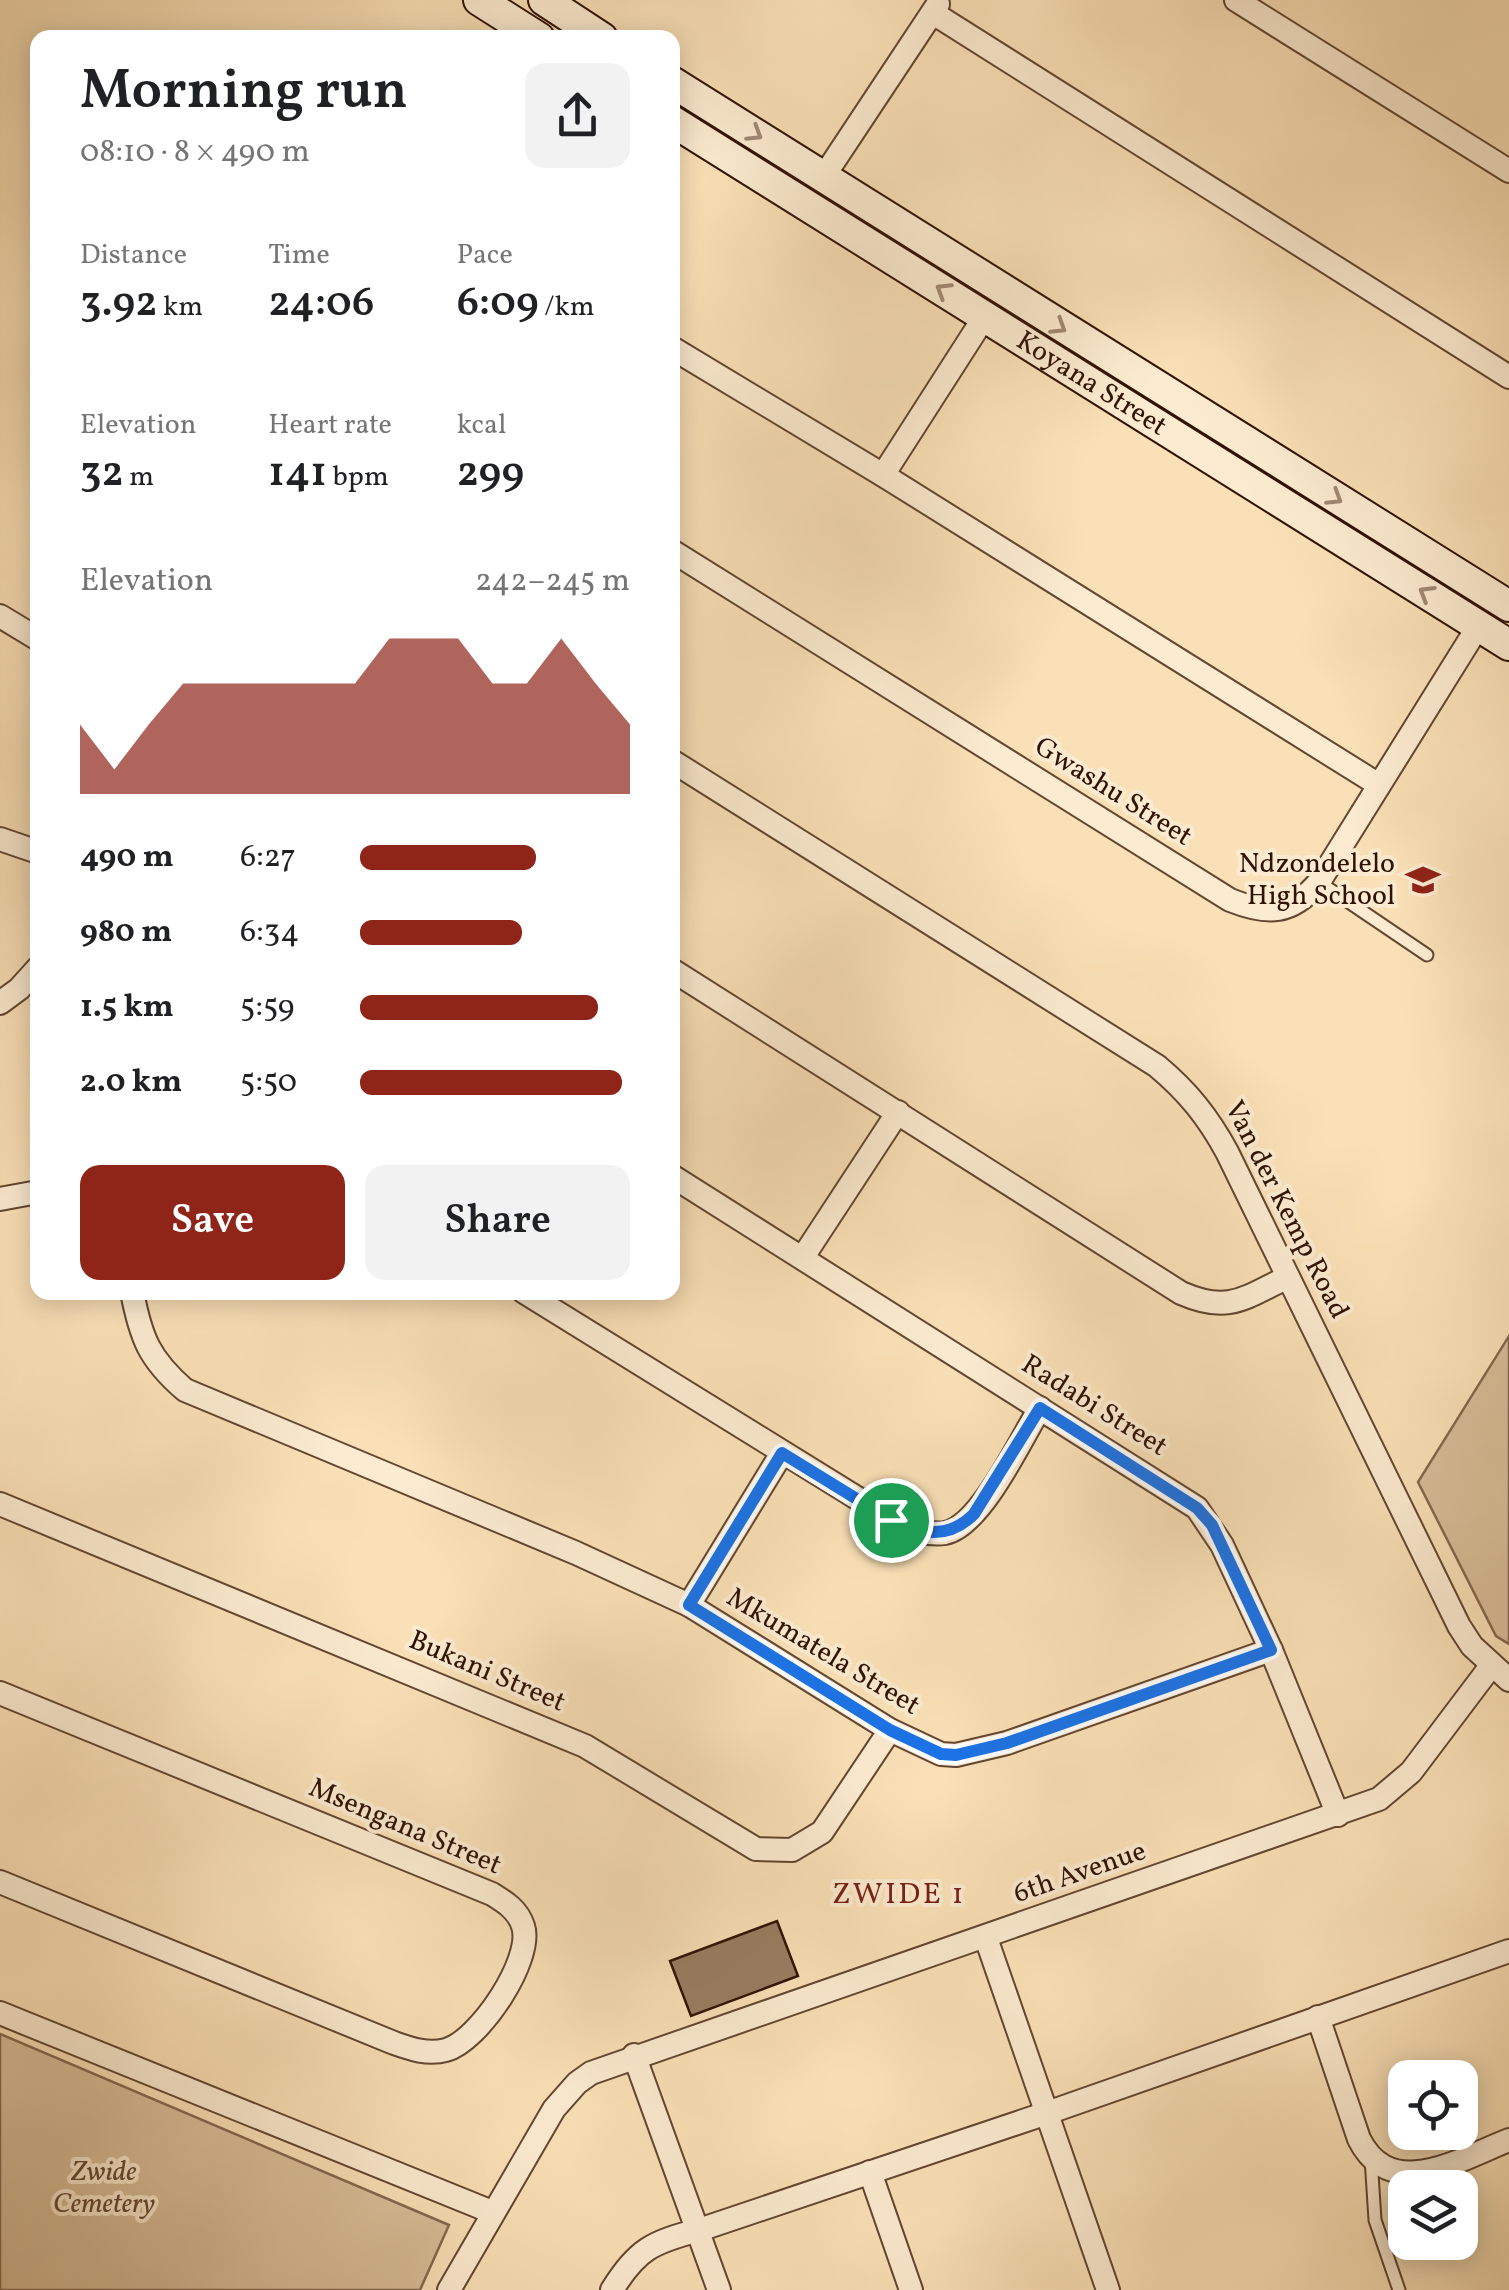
<!DOCTYPE html>
<html lang="en">
<head>
<meta charset="utf-8">
<style>
	body { margin:0; font-family:Vollkorn,serif; background:#f2f2f2; color:#202124; height:100vh; display:flex; flex-direction:column; font-size:38px; white-space:nowrap }
	* { box-sizing:border-box; margin:0 }
	p { font-size:32px; color:#757577 }
	.icon { flex:none; width:55px; height:55px; fill:none; stroke:currentColor; stroke-width:2; stroke-linecap:round; stroke-linejoin:round }
	.map { position:relative; flex:1; overflow:hidden }
	.drawer { position:absolute; left:30px; top:30px; width:650px; height:1270px; display:flex; flex-direction:column; background:#fff; border-radius:20px; box-shadow:0 5px 25px #0003 }
	.drawer>* { flex:none }
	.controls { position:absolute; left:1388px; top:2060px; display:grid; gap:20px }
	.controls a { display:grid; place-items:center; width:90px; height:90px; border-radius:20px; background:#fff; box-shadow:0 5px 25px #0003; font-size:50px }
	.pin { position:absolute; display:grid; place-items:center; width:85px; height:85px; color:#fff; margin:-42px; border:5px solid #fff; border-radius:50%; box-shadow:0 2px 10px #0007 }
	.round { display:grid; place-items:center; flex:none; width:105px; height:105px; border-radius:20px; background:#f2f2f2 }
	.overview { display:flex; align-items:center; justify-content:space-between; height:170px; padding:0 50px }
	h1 { font-size:55px; font-weight:600; line-height:75px }
	.figures { display:grid; grid-template-columns:repeat(3,1fr); gap:15px; height:170px; padding:10px 50px }
	.figures div { display:grid; align-content:center }
	.figures b { font-size:42px; font-weight:600 }
	.figures small { font-size:28px; font-weight:400 }
	.figures p { font-size:28px }
	.chart { height:280px; padding:20px 50px }
	.chart p { display:flex; justify-content:space-between }
	.chart svg { width:100%; height:180px; margin-top:10px; fill:#8f2418; opacity:.7 }
	.primary-button { display:flex; gap:20px; margin-top:auto; padding:20px 50px }
	.primary-button a { flex:1; height:115px; border-radius:20px; background:#8f2418; color:#fff; font-size:40px; font-weight:600; line-height:115px; text-align:center }
	.primary-button a+a { background:#f2f2f2; color:#202124 }
	ul { padding:0 50px; list-style:none; font-size:32px }
	li { display:grid; grid-template-columns:160px 120px 1fr; align-items:center; height:75px }
	li i { height:25px; border-radius:12px; background:#8f2418 }
	.map>svg:first-child { display:block }
</style>
</head>
<body>
<div class="map">
<svg width="1509" height="2290" viewBox="0 0 1509 2290">
	<rect width="100%" height="100%" fill="#fae0b6"/>
	<filter id="stains"><feTurbulence type="fractalNoise" baseFrequency=".002" numOctaves="4"/><feColorMatrix values="0 0 0 0 .2 0 0 0 0 .09 0 0 0 0 .02 0 0 0 .5 -.17"/></filter>
	<radialGradient id="worn" r=".72"><stop offset=".6" stop-color="#630" stop-opacity="0"/><stop offset="1" stop-color="#630" stop-opacity=".3"/></radialGradient>
	<g fill="#d8bd98" stroke="#84684e" stroke-width="2.5">
		<polygon points="1509,1336 1509,1644 1496,1636 1418,1482"/>
		<polygon points="0,2034 449,2225 420,2290 0,2290"/>
	</g>
	<polygon fill="#997d61" stroke="#301204" stroke-width="2.5" points="777,1921 798,1976 691,2016 670,1961"/>
	<g fill="none" stroke-linecap="round" stroke-linejoin="round">
		<g stroke="#624630" stroke-width="15">
			<g id="lane">
				<polyline points="1319,882 1427,955"/>
				<polyline points="1371,2158 1375,2220 1399,2290"/>
			</g>
		</g>
		<g stroke="#624630" stroke-width="26">
			<g id="street">
				<polyline points="1236,0 1509,171"/>
				<polyline points="933,13 1509,377"/>
				<polyline points="824,176 938,4"/>
				<polyline points="672,348 883,475 1379,785"/>
				<polyline points="883,475 985,316"/>
				<path d="M672 551 1230 900C1268 915 1291 915 1319 882L1479 625"/>
				<polyline points="0,616 38,639"/>
				<path d="M672 761 1157 1066C1188 1092 1208 1117 1227 1152L1459 1626 1472 1646 1509 1680"/>
				<polyline points="0,839 38,852"/>
				<path d="M672 970 1181 1293C1229 1314 1244 1298 1288 1277"/>
				<polyline points="0,1003 19,989 38,968"/>
				<polyline points="672,1176 1197,1508 1222,1545 1271,1650 1338,1815"/>
				<polyline points="0,1199 38,1192"/>
				<polyline points="803,1257 898,1112"/>
				<path d="M132 1292C141 1338 149 1359 185 1390L576 1553 689 1605 890 1730 941 1754 956 1755 1007 1743 1271 1650"/>
				<path d="M524 1292 891 1519C908 1527 925 1536 945 1533 981 1526 1021 1439 1040 1408"/>
				<polyline points="0,1504 585,1746 756,1849 792,1850 822,1832 890,1730"/>
				<polyline points="689,1605 782,1453"/>
				<path d="M0 1693 492 1894C505 1902 518 1910 523 1926 534 1959 479 2041 446 2050 428 2055 411 2049 394 2043L0 1882"/>
				<polyline points="986,1938 1108,2290"/>
				<polyline points="0,2013 492,2212"/>
				<path d="M1318 2017 1359 2139C1391 2203 1460 2159 1509 2140"/>
				<polyline points="634,2055 719,2290"/>
				<polyline points="870,2172 911,2290"/>
				<polyline points="449,2290 554,2109 577,2083 591,2073 1379,1799 1411,1772 1491,1666"/>
				<path d="M612 2290C637 2249 653 2242 699 2230L1047 2113 1509 1951"/>
			</g>
		</g>
		<g stroke="#301204" stroke-width="34">
			<g id="secondary">
				<polyline points="479,0 539,38"/>
				<polyline points="544,0 602,38"/>
				<polyline points="672,82 1509,606"/>
				<path id="s1" d="M672 121 1509 645"/>
			</g>
		</g>
		<use href="#lane" stroke="#fcebd0" stroke-width="11"/>
		<use href="#street" stroke="#fcebd0" stroke-width="22"/>
		<use href="#secondary" stroke="#fcebd0" stroke-width="30"/>
	</g>
	<defs><path id="oneway-chevron" d="M-2-3.5L2.5 0L-2 3.5" fill="none" stroke-width="1.6" stroke-linecap="round" stroke-linejoin="round" transform="scale(2.5)"/></defs>
	<g stroke="#a08974">
		<use href="#oneway-chevron" transform="translate(755 134) rotate(32)"/>
		<use href="#oneway-chevron" transform="translate(943 290) rotate(-148)"/>
		<use href="#oneway-chevron" transform="translate(1059 327) rotate(32)"/>
		<use href="#oneway-chevron" transform="translate(1335 498) rotate(32)"/>
		<use href="#oneway-chevron" transform="translate(1426 593) rotate(-149)"/>
	</g>
	<g fill="none" stroke-linecap="round" stroke-linejoin="round">
		<g stroke="#fff" stroke-width="20">
			<path id="route" d="M1040 1408 1197 1508 1212 1525 1271 1650 1007 1743 956 1755 941 1754 890 1730 689 1605 782 1453 891 1520C922 1534 948 1540 974 1514Z"/>
		</g>
		<use href="#route" stroke="#1a73e8" stroke-width="12"/>
	</g>
	<defs>
		<g id="school-bare" transform="scale(2.7)"><path d="M0-5L7-2L0 1L-7-2ZM-4 1L0 2.5L4 1V4Q0 6-4 4Z" fill="#8f2418" stroke="#fcebd0" stroke-width="2.5" paint-order="stroke"/></g>
	</defs>
	<g fill-rule="evenodd">
		<use href="#school-bare" x="1423" y="880"/>
	</g>
	<g text-anchor="middle" dominant-baseline="central" stroke-width="8" stroke-linejoin="round" paint-order="stroke">
		<g font-size="28" fill="#301204" stroke="#fcebd0">
			<text stroke="none"><textPath href="#s1" startOffset="495">Koyana Street</textPath></text>
			<text transform="translate(1113 792) rotate(32)">Gwashu Street</text>
			<text transform="translate(1286 1210) rotate(63)">Van der Kemp Road</text>
			<text transform="translate(1094 1406) rotate(32)">Radabi Street</text>
			<text transform="translate(823 1652) rotate(31)">Mkumatela Street</text>
			<text transform="translate(487 1672) rotate(23)">Bukani Street</text>
			<text transform="translate(405 1827) rotate(23)">Msengana Street</text>
			<text transform="translate(1080 1873) rotate(-19)">6th Avenue</text>
		</g>
		<g font-size="28" fill="#301204" stroke="#fcebd0" text-anchor="end">
			<text x="1395" y="864">Ndzondelelo<tspan x="1395" dy="32">High School</tspan></text>
		</g>
		<g font-size="28" font-style="italic" fill="#624530" stroke="#fcebd0">
			<text x="104" y="2172">Zwide<tspan x="104" dy="32">Cemetery</tspan></text>
		</g>
		<g font-size="30" letter-spacing="2.5" fill="#7a1f14" stroke="#fcebd0">
			<text x="899" y="1895">ZWIDE 1</text>
		</g>
	</g>
	<rect width="100%" height="100%" filter="url(#stains)"/>
	<rect width="100%" height="100%" fill="url(#worn)"/>
</svg>
<div class="controls">
<a><svg class="icon" aria-label="locate" viewBox="0 0 24 24"><circle cx="12" cy="12" r="6"/><path d="M12 2v4M12 18v4M2 12h4M18 12h4"/></svg></a>
<a><svg class="icon" aria-label="layers" viewBox="0 0 24 24"><path d="M12 4l9 5-9 5-9-5zM3 14l9 5 9-5"/></svg></a>
</div>
<div class="pin" style="left:891px;top:1520px;background:#1e9e55"><svg class="icon" aria-label="arrive" viewBox="0 0 24 24"><path d="M6 21V4h12l-3 4 3 4H6"/></svg></div>
<section class="drawer">
<div class="overview"><div><h1>Morning run</h1><p>08:10 · 8 × 490 m</p></div><a class="round"><svg class="icon" aria-label="share" viewBox="0 0 24 24"><path d="M12 15V3M7 8l5-5 5 5M5 13v7h14v-7"/></svg></a></div>
<div class="figures">
<div><p>Distance</p><b>3.92<small> km</small></b></div>
<div><p>Time</p><b>24:06</b></div>
<div><p>Pace</p><b>6:09<small> /km</small></b></div>
</div>
<div class="figures">
<div><p>Elevation</p><b>32<small> m</small></b></div>
<div><p>Heart rate</p><b>141<small> bpm</small></b></div>
<div><p>kcal</p><b>299</b></div>
</div>
<div class="chart"><p><span>Elevation</span>242–245 m</p>
<svg viewBox="0 0 160 44" preserveAspectRatio="none"><path d="M0 44V27L10 38L20 27L30 17L40 17L50 17L60 17L70 17L80 17L90 6L100 6L110 6L120 17L130 17L140 6L150 17L160 27V44z"/></svg>
</div>
<ul>
<li><b>490 m</b>6:27<i style="width:65%"></i></li>
<li><b>980 m</b>6:34<i style="width:60%"></i></li>
<li><b>1.5 km</b>5:59<i style="width:88%"></i></li>
<li><b>2.0 km</b>5:50<i style="width:97%"></i></li>
</ul>
<div class="primary-button"><a>Save</a><a>Share</a></div>
</section>
</div>
</body>
</html>
